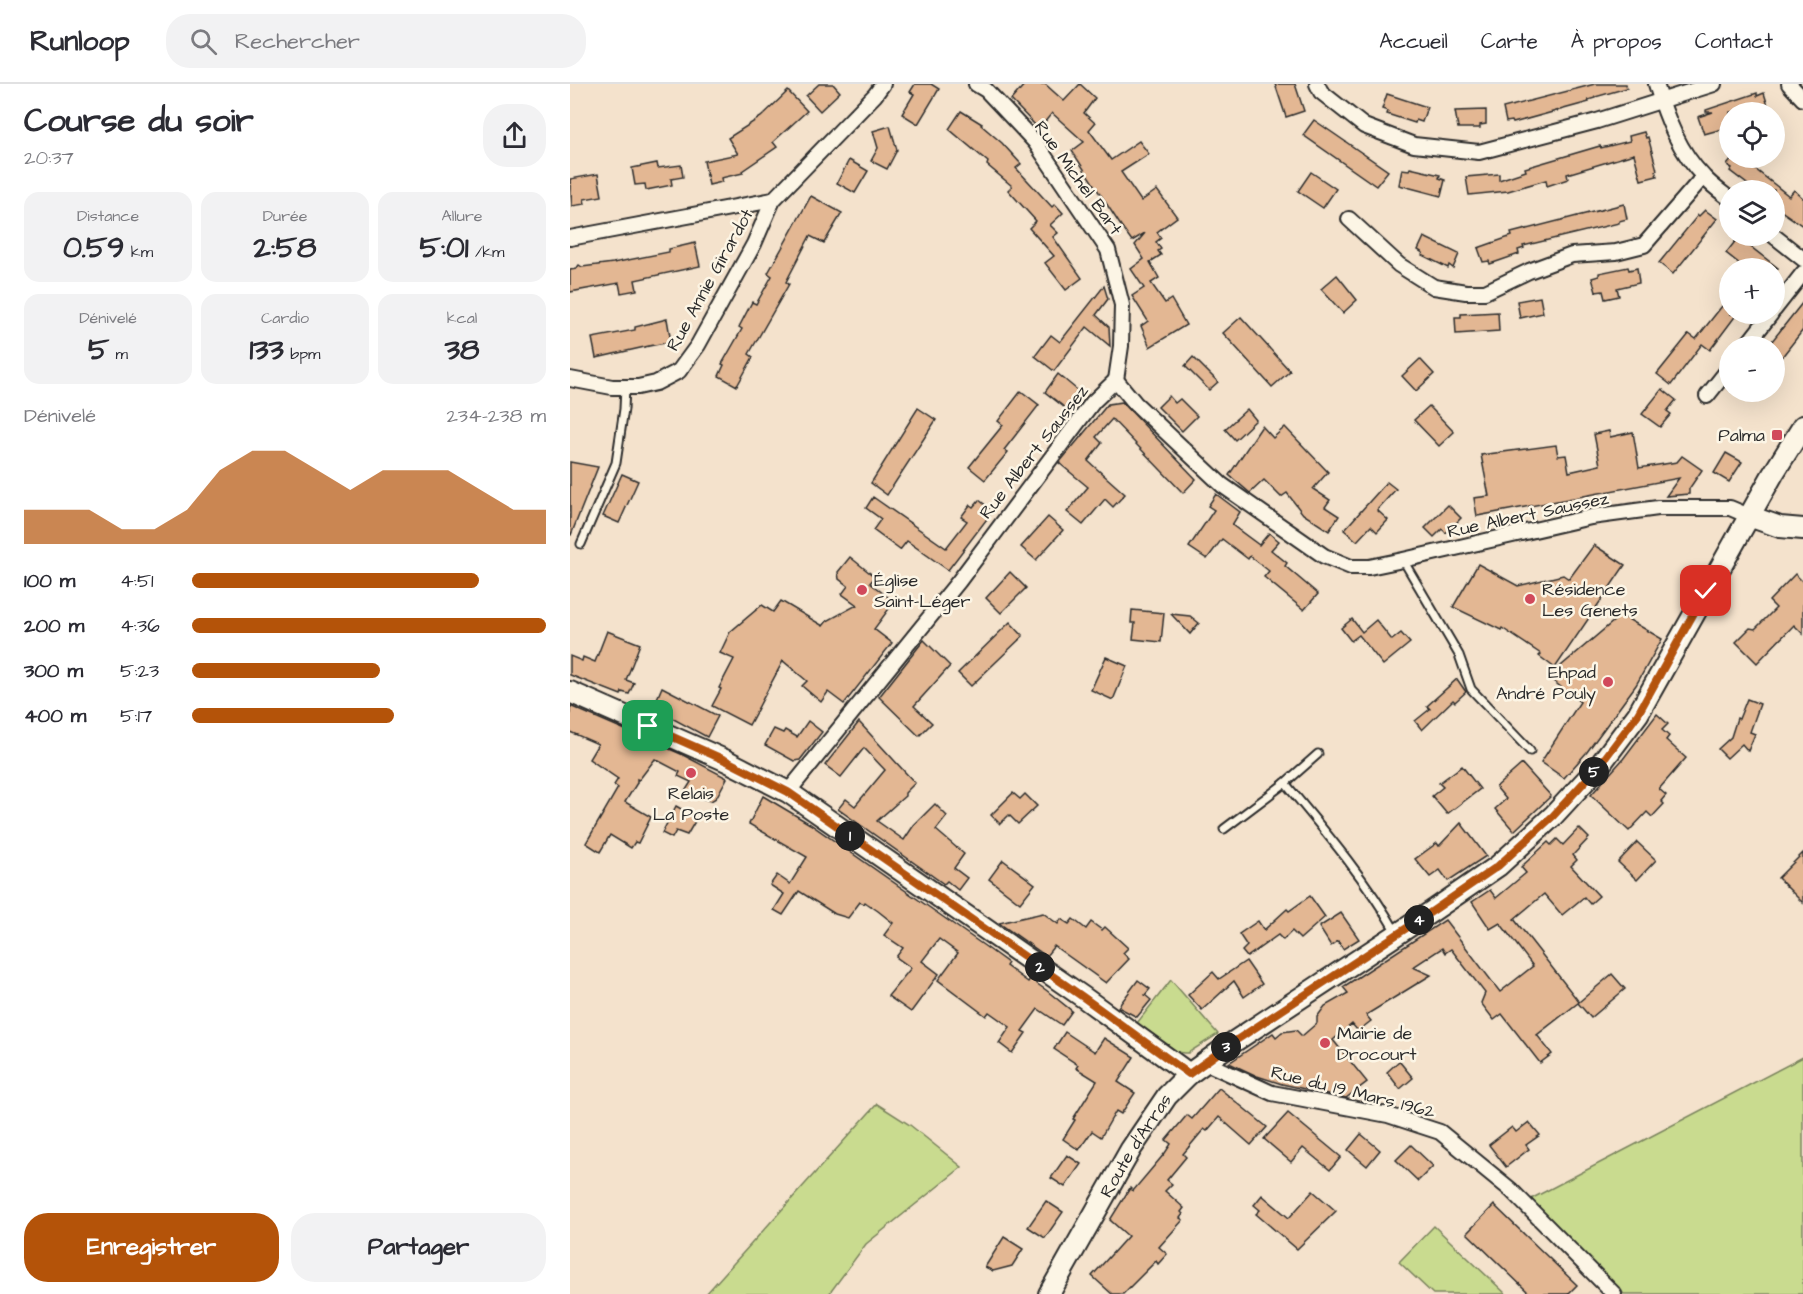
<!DOCTYPE html>
<html lang="fr">
<head>
<meta charset="utf-8">
<style>
	body { margin:0; font-family:"Architects Daughter",sans-serif; background:#f2f2f3; color:#2b2b33; height:100vh; display:flex; flex-direction:column; font-size:22px; white-space:nowrap }
	* { box-sizing:border-box; margin:0 }
	p { font-size:20px; color:#7c7c81 }
	.icon { flex:none; width:33px; height:33px; fill:none; stroke:currentColor; stroke-width:2; stroke-linecap:round; stroke-linejoin:round }
	.map { position:relative; flex:1; overflow:hidden }
	.details { display:flex; flex-direction:column; background:#fff; width:570px }
	.details>* { flex:none }
	.controls { position:absolute; left:1149px; top:18px; display:grid; gap:12px }
	.controls a { display:grid; place-items:center; width:66px; height:66px; border-radius:50%; background:#fff; box-shadow:0 6px 24px #0002; font-size:30px }
	.pin { position:absolute; display:grid; place-items:center; width:51px; height:51px; color:#fff; margin:-26px; border-radius:12px; box-shadow:0 3px 9px #0006 }
	.km { position:absolute; width:30px; height:30px; margin:-15px; border-radius:50%; background:#222; color:#fff; font-size:16px; line-height:30px; text-align:center }
	.round { display:grid; place-items:center; flex:none; width:63px; height:63px; border-radius:24px; background:#f2f2f3 }
	.head { display:flex; align-items:center; justify-content:space-between; height:102px; padding:0 24px }
	h1 { font-size:33px; font-weight:700; line-height:45px }
	.figures { display:grid; grid-template-columns:repeat(3,1fr); gap:9px; height:102px; padding:6px 24px }
	.figures div { display:grid; align-content:center; border-radius:15px; background:#f2f2f3; text-align:center }
	.figures b { font-size:30px; font-weight:700 }
	.figures small { font-size:16px; font-weight:400 }
	.figures p { font-size:16px }
	.chart { height:168px; padding:12px 24px }
	.chart p { display:flex; justify-content:space-between }
	.chart svg { width:100%; height:108px; margin-top:6px; fill:#b45309; opacity:.7 }
	.primary-button { display:flex; gap:12px; margin-top:auto; padding:12px 24px }
	.primary-button a { flex:1; height:69px; border-radius:24px; background:#b45309; color:#fff; font-size:24px; font-weight:700; line-height:69px; text-align:center }
	.primary-button a+a { background:#f2f2f3; color:#2b2b33 }
	ul { padding:0 24px; list-style:none; font-size:20px }
	li { display:grid; grid-template-columns:96px 72px 1fr; align-items:center; height:45px }
	li i { height:15px; border-radius:8px; background:#b45309 }
	header { display:flex; align-items:center; gap:36px; box-sizing:border-box; height:84px; padding:0 30px; background:#fff; border-bottom:2px solid #e1e1e2 }
	header strong { font-size:28px }
	nav { display:flex; gap:33px; margin-inline-start:auto; font-size:21px }
	.search { width:420px; height:54px; background:#f2f2f3; display:flex; align-items:center; gap:15px; box-sizing:border-box; padding:0 21px; border-radius:24px; color:#7c7c81; font-size:22px }
	main { display:flex; flex:1; min-height:0 }
	.map>svg:first-child { display:block }
</style>
</head>
<body>
<header>
<strong>Runloop</strong>
<div class="search"><svg class="icon" aria-label="search" viewBox="0 0 24 24"><circle cx="10" cy="10" r="6"/><path d="M15 15l6 6"/></svg>Rechercher</div>
<nav><a>Accueil</a><a>Carte</a><a>À propos</a><a>Contact</a></nav>
</header>
<main>
<section class="details">
<div class="head"><div><h1>Course du soir</h1><p>20:37</p></div><a class="round"><svg class="icon" aria-label="share" viewBox="0 0 24 24"><path d="M12 15V3M7 8l5-5 5 5M5 13v7h14v-7"/></svg></a></div>
<div class="figures">
<div><p>Distance</p><b>0.59<small> km</small></b></div>
<div><p>Durée</p><b>2:58</b></div>
<div><p>Allure</p><b>5:01<small> /km</small></b></div>
</div>
<div class="figures">
<div><p>Dénivelé</p><b>5<small> m</small></b></div>
<div><p>Cardio</p><b>133<small> bpm</small></b></div>
<div><p>kcal</p><b>38</b></div>
</div>
<div class="chart"><p><span>Dénivelé</span>234–238 m</p>
<svg viewBox="0 0 160 44" preserveAspectRatio="none"><path d="M0 44V30L10 30L20 30L30 38L40 38L50 30L60 14L70 6L80 6L90 14L100 22L110 14L120 14L130 14L140 22L150 30L160 30V44z"/></svg>
</div>
<ul>
<li><b>100 m</b>4:51<i style="width:81%"></i></li>
<li><b>200 m</b>4:36<i style="width:100%"></i></li>
<li><b>300 m</b>5:23<i style="width:53%"></i></li>
<li><b>400 m</b>5:17<i style="width:57%"></i></li>
</ul>
<div class="primary-button"><a>Enregistrer</a><a>Partager</a></div>
</section>
<div class="map">
<svg width="1233" height="1210" viewBox="0 0 1233 1210">
	<rect width="100%" height="100%" fill="#f4e2cc"/>
	<filter id="ink" filterUnits="userSpaceOnUse"><feTurbulence type="fractalNoise" baseFrequency=".0167" numOctaves="2"/><feDisplacementMap in="SourceGraphic" scale="12" xChannelSelector="R" yChannelSelector="G"/><feConvolveMatrix kernelMatrix="1 2 1 2 8 2 1 2 1" color-interpolation-filters="sRGB"/></filter>
	<g filter="url(#ink)">
		<g fill="#c9db8f" stroke="#7a835d" stroke-width="1.5">
			<polygon points="601,896 648,950 618,969 614,969 608,968 567,939"/>
			<polygon points="1233,973 1233,1210 1054,1210 957,1117"/>
			<polygon points="307,1020 340,1041 392,1083 296,1160 259,1210 136,1210"/>
			<polygon points="864,1142 936,1210 863,1210 829,1178"/>
		</g>
		<g fill="#e3b793" stroke="#2b2b2b" stroke-width="1.5">
			<polygon points="249,0 263,0 270,8 250,27 236,12"/>
			<polygon points="345,0 361,0 369,5 348,40 332,30 344,10 340,8"/>
			<polygon points="455,0 475,0 494,17 510,0 525,14 514,29 525,39 519,46 541,76 569,57 579,70 551,88 571,117 587,106 607,133 587,148 591,154 586,158 591,165 588,167 591,171 580,178 589,194 581,199 595,219 601,215 616,241 580,263 571,242 578,237 562,212 574,204 561,185 574,175 565,161 575,149 562,157 549,139 502,67 514,58 482,29 469,45 441,16"/>
			<polygon points="705,0 725,0 734,27 716,33"/>
			<polygon points="1025,0 1056,0 1057,4 1025,13 1025,14 1018,16 1019,18 943,39 942,37 936,38 933,24"/>
			<polygon points="218,7 237,27 203,58 207,63 172,87 173,89 151,94 152,98 139,101 134,77 168,70 158,54 191,33"/>
			<polygon points="1187,9 1187,12 1194,9 1199,25 1185,28 1160,28 1160,43 1134,50 1128,33 1143,28 1136,28 1136,26"/>
			<polygon points="817,10 857,23 852,38 846,36 845,39 817,30 818,27 812,25"/>
			<polygon points="916,26 916,40 910,41 910,44 888,44 885,27"/>
			<polygon points="391,27 412,40 411,41 432,59 451,80 446,84 482,123 485,120 493,129 480,141 488,149 483,153 512,194 496,206 475,179 484,172 459,144 466,137 438,106 442,102 417,81 418,78 379,45"/>
			<polygon points="744,36 818,87 806,102 733,51"/>
			<polygon points="320,42 327,66 317,85 301,77 308,64 303,47"/>
			<polygon points="1074,48 1076,54 1078,53 1087,86 1085,87 1087,92 1071,96 1064,70 997,90 998,95 977,102 976,96 938,107 899,111 896,93 929,90 929,96 956,87 955,84 1030,62 1031,64 1060,57 1059,52"/>
			<polygon points="1163,74 1171,74 1219,112 1224,106 1233,114 1233,142 1204,122 1204,106 1185,106 1160,87 1162,84 1157,81"/>
			<polygon points="279,76 298,87 285,109 267,99"/>
			<polygon points="87,79 88,84 111,81 113,93 101,95 102,101 76,106 75,100 65,101 62,84"/>
			<polygon points="840,84 870,91 869,94 875,96 871,112 829,101 832,85 839,86"/>
			<polygon points="741,88 766,105 753,124 728,107"/>
			<polygon points="28,90 32,112 14,115 15,120 2,122 0,95"/>
			<polygon points="241,112 272,129 254,159 240,152 216,198 219,200 179,270 183,273 167,302 149,292 154,281 152,280 172,245 169,243 182,218 186,220 202,192 198,189"/>
			<polygon points="1054,120 1057,135 1049,137 1049,139 953,162 954,164 948,166 949,170 920,180 919,177 913,178 908,164 942,152 941,149"/>
			<polygon points="1135,126 1147,135 1103,190 1089,179 1128,131 1129,132"/>
			<polygon points="854,153 889,170 883,184 879,181 878,184 852,171 853,169 848,166"/>
			<polygon points="1167,155 1172,159 1173,157 1208,184 1175,184 1156,169"/>
			<polygon points="125,159 130,182 65,196 67,206 51,209 49,199 0,208 0,186 6,185 9,181 12,183 43,179 99,168 99,165"/>
			<polygon points="1058,183 1059,186 1067,184 1069,199 1047,204 1049,212 1035,215 1033,207 1026,208 1022,194 1029,192 1029,189"/>
			<polygon points="767,191 787,216 773,229 751,205"/>
			<polygon points="534,202 538,215 526,231 539,243 540,262 517,243 484,287 465,272 481,251 490,258"/>
			<polygon points="1160,212 1160,230 1167,230 1140,266 1132,260 1101,301 1087,290 1119,250 1126,255"/>
			<polygon points="970,213 973,229 950,234 947,217"/>
			<polygon points="1233,218 1233,246 1204,283 1204,262 1198,262"/>
			<polygon points="928,228 929,247 886,250 885,233 891,233 891,230"/>
			<polygon points="671,233 720,287 702,303 653,249"/>
			<polygon points="97,235 101,258 79,262 26,274 22,254 65,246 65,243"/>
			<polygon points="623,273 648,298 639,306 615,282"/>
			<polygon points="850,275 864,290 846,307 832,292"/>
			<polygon points="488,290 512,310 499,327 475,308"/>
			<polygon points="1092,305 1106,316 1097,327 1101,330 1090,343 1072,330"/>
			<polygon points="451,307 469,321 434,366 438,368 415,396 399,383 433,341 428,337"/>
			<polygon points="599,312 605,319 610,315 627,332 612,347 588,323"/>
			<polygon points="552,318 626,395 613,409 542,335 526,353 532,359 518,377 555,410 543,423 535,415 513,441 497,428 518,403 489,379 538,320"/>
			<polygon points="859,322 884,348 869,362 844,336"/>
			<polygon points="348,324 366,336 317,411 301,399"/>
			<polygon points="677,325 686,336 665,356 655,345"/>
			<polygon points="692,342 703,354 715,343 758,388 743,405 760,416 755,423 769,432 759,447 733,430 717,409 711,413 694,396 680,409 659,391"/>
			<polygon points="1039,347 1040,353 1063,348 1069,384 1107,378 1112,372 1132,386 1119,405 1119,410 1096,412 1109,394 907,432 904,414 919,412 911,371 986,361 988,372 996,371 999,388 1030,381 1024,350"/>
			<polygon points="1156,369 1172,378 1159,398 1144,389"/>
			<polygon points="0,378 28,383 1,451 0,451"/>
			<polygon points="52,390 68,397 49,439 33,432"/>
			<polygon points="817,398 826,405 807,426 818,436 807,448 801,442 787,457 774,446"/>
			<polygon points="646,410 670,428 662,441 689,461 699,449 709,457 701,466 717,479 715,482 748,510 734,526 694,493 699,487 680,472 678,475 652,455 637,475 619,463 644,426 638,422"/>
			<polygon points="303,413 376,464 397,437 391,433 400,421 403,423 409,416 423,427 378,486 337,457 330,466 303,446 311,435 296,424"/>
			<polygon points="878,421 891,434 876,449 872,445 864,453 855,444"/>
			<polygon points="478,433 493,446 466,476 451,463"/>
			<polygon points="1024,461 1055,481 985,584 969,572 971,570 932,544 931,546 883,523 908,480 948,502 993,491 999,495"/>
			<polygon points="280,473 305,493 300,499 324,518 304,545 322,559 274,620 258,608 251,618 232,602 237,597 213,577 179,641 142,622 151,605 149,604 164,575 150,569 160,548 192,521 203,528 211,517 253,542 257,537 287,521 272,510 278,502 269,495 268,488"/>
			<polygon points="440,488 456,504 431,529 416,514"/>
			<polygon points="1225,490 1233,498 1233,550 1224,541 1187,579 1166,558 1180,544 1185,545 1206,524 1199,517"/>
			<polygon points="562,526 594,529 591,558 563,555 565,539 561,539"/>
			<polygon points="601,530 620,532 629,539 620,550"/>
			<polygon points="1051,531 1092,555 1066,601 1017,668 994,694 971,678 1010,618 978,593"/>
			<polygon points="782,535 792,548 806,536 822,556 831,549 840,559 813,581 789,551 781,557 771,544"/>
			<polygon points="440,538 453,552 401,602 388,589"/>
			<polygon points="37,547 70,560 56,596 64,599 59,610 52,608 51,611 0,591 0,572 12,577 13,573 25,578"/>
			<polygon points="354,556 380,582 344,622 362,639 349,652 309,613"/>
			<polygon points="536,573 557,582 543,616 521,606"/>
			<polygon points="887,595 896,608 885,618 883,616 852,646 845,637 860,625 857,622"/>
			<polygon points="92,603 148,632 137,653 83,624"/>
			<polygon points="1177,615 1190,620 1180,648 1185,650 1178,667 1172,660 1157,674 1148,665 1161,653 1167,634 1169,635"/>
			<polygon points="0,622 111,670 157,694 146,714 141,717 114,709 121,698 108,692 110,688 85,675 69,696 67,695 67,699 55,718 81,733 68,759 65,758 61,764 40,751 30,768 16,759 48,704 44,701 48,695 19,675 28,660 0,648"/>
			<polygon points="1087,630 1098,640 1092,646 1099,652 1096,656 1116,674 1089,705 1096,711 1091,717 1094,720 1082,733 1077,728 1059,747 1021,711 1053,675"/>
			<polygon points="238,637 252,648 230,676 224,677 195,661 204,645 213,649 215,646 227,653"/>
			<polygon points="289,638 345,699 335,709 335,712 307,737 334,756 344,741 365,720 377,732 366,746 394,770 384,784 397,794 388,806 377,797 374,800 268,725 276,715 285,722 315,686 294,664 271,693 255,681"/>
			<polygon points="952,680 981,712 944,747 925,725 936,715 926,703"/>
			<polygon points="892,682 910,705 877,730 862,712 873,703 869,699"/>
			<polygon points="443,709 450,715 455,710 467,722 448,740 439,731 430,740 421,731"/>
			<polygon points="193,712 240,740 416,863 438,879 436,882 458,898 460,895 476,906 502,927 492,941 468,925 452,947 456,949 442,969 429,959 440,943 419,928 416,932 368,896 388,869 369,855 352,877 369,890 341,928 318,912 341,884 326,873 333,864 314,851 323,839 308,827 295,818 294,820 290,818 278,834 265,830 229,807 213,831 204,826 214,810 200,801 207,791 220,800 237,773 179,740"/>
			<polygon points="106,722 127,734 117,751 106,747 102,754 92,749"/>
			<polygon points="891,739 916,772 878,797 870,786 860,793 845,775 867,759 869,762"/>
			<polygon points="1009,744 1019,754 1003,771 1007,776 1001,782 1029,812 1020,820 1014,813 992,831 974,810 944,835 1009,918 1042,890 1055,905 1021,934 1008,919 967,951 982,970 970,979 932,930 924,936 911,919 915,909 881,865 875,869 872,864 843,883 861,891 796,931 801,937 788,947 782,940 763,956 797,998 776,1014 712,1000 687,992 659,979 703,949 706,953 712,948 726,946 732,952 747,939 747,933 755,922 778,909 773,903 875,836 930,908 963,882 930,839 920,845 902,818 920,806 926,814 956,789 951,783 978,758 981,761 987,755 993,761"/>
			<polygon points="1067,758 1086,776 1067,796 1048,778"/>
			<polygon points="1233,769 1233,819 1208,794"/>
			<polygon points="433,776 465,800 450,819 419,795"/>
			<polygon points="740,812 755,833 730,855 722,847 713,856 708,851 677,873 672,867 677,862 669,850 688,837 694,846 717,825 719,827"/>
			<polygon points="473,829 488,840 491,835 499,840 503,835 516,845 521,838 532,846 535,843 558,864 553,869 559,875 536,899 484,862 476,872 429,839"/>
			<polygon points="771,829 789,855 773,865 768,857 761,862 749,843"/>
			<polygon points="676,877 692,900 674,913 664,897 632,926 618,911 643,888 649,895"/>
			<polygon points="568,896 580,905 575,911 581,916 567,933 548,923"/>
			<polygon points="495,948 525,968 534,954 564,973 548,998 565,1009 551,1030 546,1027 531,1053 522,1047 509,1066 493,1055 505,1036 503,1035 527,997 506,984 508,981 484,965"/>
			<polygon points="829,977 843,994 830,1005 817,988"/>
			<polygon points="649,1004 697,1043 681,1061 649,1033 637,1047 634,1045 613,1070 616,1073 597,1096 602,1100 595,1107 614,1124 611,1128 613,1130 610,1134 613,1136 589,1163 597,1170 588,1180 586,1177 553,1210 542,1210 522,1192 558,1152 540,1136 560,1104 563,1107 595,1069 601,1060 596,1056 617,1031 622,1035"/>
			<polygon points="718,1029 771,1073 760,1086 733,1064 721,1078 694,1055"/>
			<polygon points="959,1038 970,1051 956,1061 959,1065 936,1083 919,1061 942,1043 946,1048"/>
			<polygon points="791,1050 810,1066 797,1082 778,1066"/>
			<polygon points="841,1061 863,1082 848,1097 826,1076"/>
			<polygon points="497,1071 511,1080 495,1103 481,1094"/>
			<polygon points="743,1107 766,1127 727,1165 686,1130 690,1126 684,1121 692,1111 719,1134"/>
			<polygon points="476,1117 493,1128 475,1154 458,1143"/>
			<polygon points="924,1121 1007,1201 998,1210 960,1210 897,1149"/>
			<polygon points="434,1153 453,1165 442,1182 423,1187 415,1183"/>
		</g>
		<g fill="none" stroke-linecap="round" stroke-linejoin="round">
			<g stroke="#2b2b2b" stroke-width="11">
				<g id="lane">
					<polyline points="11,460 46,379 54,325 55,303"/>
					<polyline points="833,476 889,571 901,605 960,667"/>
					<polyline points="715,699 748,670"/>
					<path d="M654 745 715 699C755 747 795 794 826 848"/>
				</g>
			</g>
			<g stroke="#2b2b2b" stroke-width="18">
				<g id="street">
					<polyline points="406,0 416,6 465,58 538,166 552,221 551,262 546,296"/>
					<polyline points="747,0 751,8 794,42 844,61 909,68 1027,37 1144,0"/>
					<path d="M1086 0C1096 33 1109 68 1134 93 1141 101 1151 108 1160 115"/>
					<polyline points="1219,0 1233,15"/>
					<polyline points="779,135 829,181 864,203 896,208 915,208 959,187 1002,171 1046,168 1074,161 1133,93"/>
					<polyline points="1204,152 1233,175"/>
					<polyline points="0,154 203,116 305,11 313,0"/>
					<polyline points="1204,226 1233,189"/>
					<polyline points="1176,262 1201,230"/>
					<polyline points="0,295 42,303 68,303 86,299 109,287 128,261 184,160 203,116"/>
					<polyline points="546,296 565,319 652,401 754,472 781,483 799,483 833,476 1021,433 1088,424 1160,424 1179,432"/>
					<polyline points="1137,312 1160,283"/>
					<polyline points="218,708 389,497 523,318 546,296"/>
					<polyline points="634,978 702,1009 818,1031 870,1048 941,1106 1044,1210"/>
				</g>
			</g>
			<g stroke="#2b2b2b" stroke-width="24">
				<g id="secondary">
					<polyline points="1179,432 1210,443 1233,445"/>
					<polyline points="0,608 157,677 218,708 513,913 619,990"/>
					<path id="s1" d="M479 1210 561 1065 597 1012 619 990 662 959 861 828 928 782 983 732 1029 682 1068 630 1203 390 1233 342"/>
				</g>
			</g>
			<use href="#lane" stroke="#fcf5e5" stroke-width="7"/>
			<use href="#street" stroke="#fcf5e5" stroke-width="14"/>
			<use href="#secondary" stroke="#fcf5e5" stroke-width="20"/>
		</g>
	</g>
	<g fill="none" stroke-linecap="round" stroke-linejoin="round" filter="url(#ink)">
		<g stroke="#fff" stroke-width="12">
			<polyline id="route" points="78,642 157,677 218,708 513,913 619,990 662,959 861,828 928,782 983,732 1029,682 1068,630 1136,507"/>
		</g>
		<use href="#route" stroke="#b45309" stroke-width="8"/>
	</g>
	<g fill="#d1495b" stroke="#fcf5e5" stroke-width="2">
		<rect x="1201" y="345" width="12" height="12" rx="3"/>
		<circle cx="292" cy="506" r="6"/>
		<circle cx="960" cy="515" r="6"/>
		<circle cx="1038" cy="598" r="6"/>
		<circle cx="121" cy="689" r="6"/>
		<circle cx="755" cy="959" r="6"/>
	</g>
	<g text-anchor="middle" dominant-baseline="central" stroke-width="5" stroke-linejoin="round" paint-order="stroke">
		<g font-size="18" fill="#2b2b2b" stroke="#fcf5e5">
			<text transform="translate(508 94) rotate(54)">Rue Michel Bart</text>
			<text transform="translate(140 196) rotate(-61)">Rue Annie Girardot</text>
			<text transform="translate(464 368) rotate(-52)">Rue Albert Saussez</text>
			<text transform="translate(958 431) rotate(-12)">Rue Albert Saussez</text>
			<text transform="translate(783 1008) rotate(14)">Rue du 19 Mars 1962</text>
			<text stroke="none"><textPath href="#s1" startOffset="172">Route d'Arras</textPath></text>
		</g>
		<g font-size="18" fill="#2b2b2b" stroke="#fcf5e5" text-anchor="start">
			<text x="1195" y="351" text-anchor="end">Palma</text>
			<text x="304" y="496">Église<tspan x="304" dy="21">Saint-Léger</tspan></text>
			<text x="972" y="505">Résidence<tspan x="972" dy="21">Les Genets</tspan></text>
			<text x="1026" y="588" text-anchor="end">Ehpad<tspan x="1026" dy="21">André Pouly</tspan></text>
			<text x="121" y="709" text-anchor="middle">Relais<tspan x="121" dy="21">La Poste</tspan></text>
			<text x="767" y="949">Mairie de<tspan x="767" dy="21">Drocourt</tspan></text>
		</g>
	</g>
</svg>
<div class="controls">
<a><svg class="icon" aria-label="locate" viewBox="0 0 24 24"><circle cx="12" cy="12" r="6"/><path d="M12 2v4M12 18v4M2 12h4M18 12h4"/></svg></a>
<a><svg class="icon" aria-label="layers" viewBox="0 0 24 24"><path d="M12 4l9 5-9 5-9-5zM3 14l9 5 9-5"/></svg></a>
<a>+</a>
<a>−</a>
</div>
<div class="pin" style="left:78px;top:642px;background:#1e9e55"><svg class="icon" aria-label="arrive" viewBox="0 0 24 24"><path d="M6 21V4h12l-3 4 3 4H6"/></svg></div>
<div class="pin" style="left:1136px;top:507px;background:#d93025"><svg class="icon" aria-label="check" viewBox="0 0 24 24"><path d="M5 12l5 5 9-10"/></svg></div>
<b class="km" style="left:280px;top:752px">1</b>
<b class="km" style="left:470px;top:883px">2</b>
<b class="km" style="left:656px;top:963px">3</b>
<b class="km" style="left:849px;top:836px">4</b>
<b class="km" style="left:1024px;top:688px">5</b>
</div>
</main>
</body>
</html>
